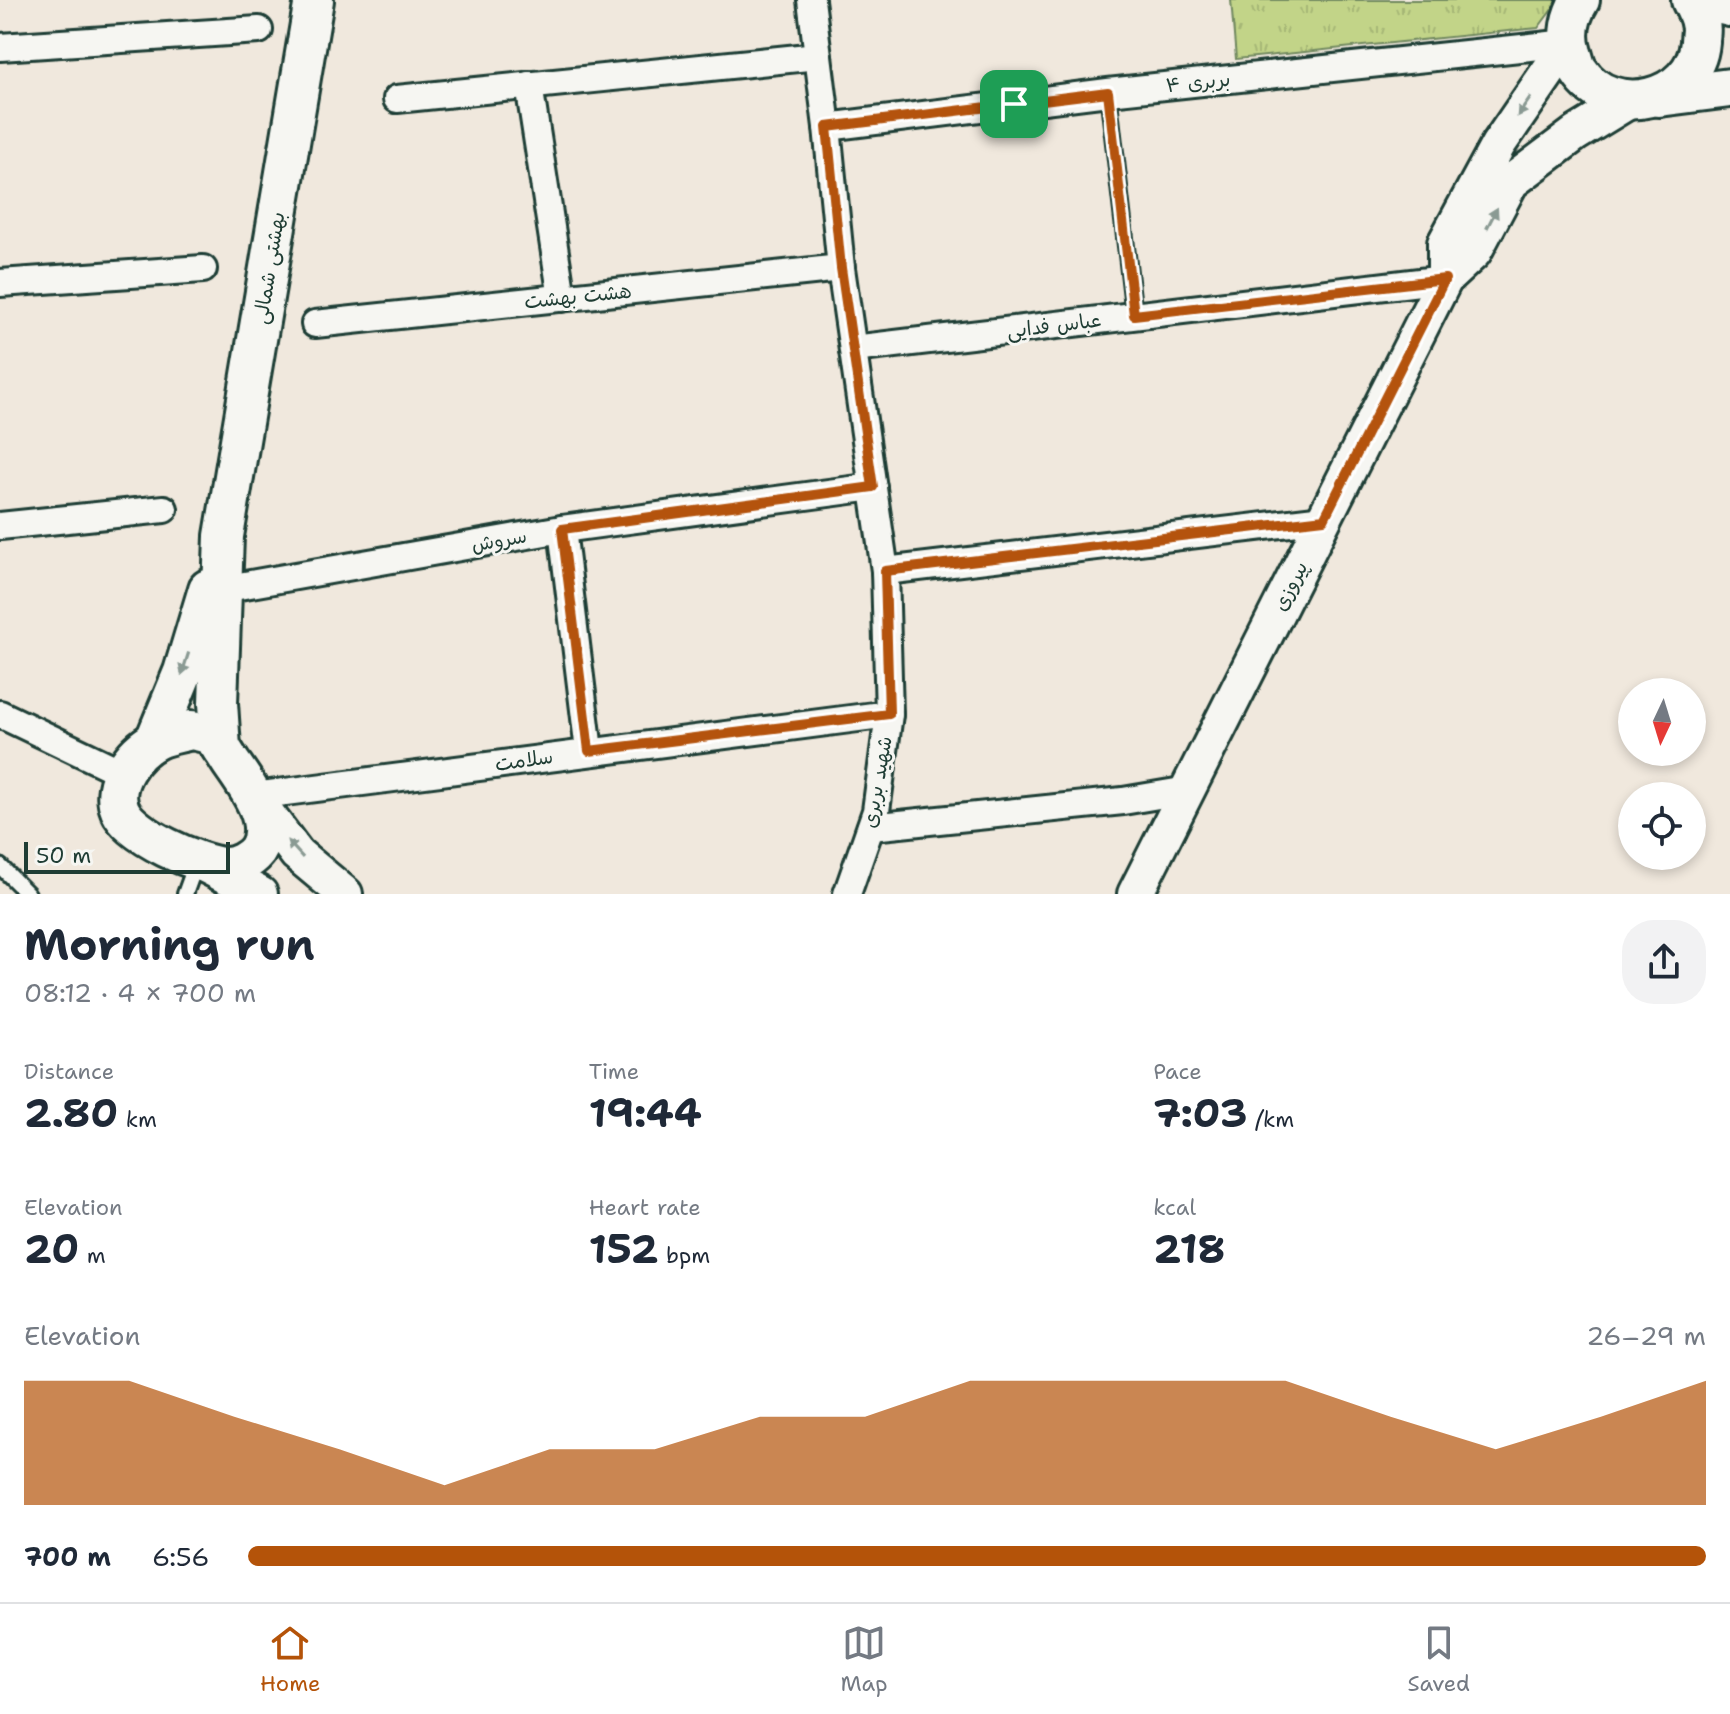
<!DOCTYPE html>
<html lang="en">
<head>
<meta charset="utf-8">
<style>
	body { margin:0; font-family:"Shantell Sans","Playpen Sans Arabic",sans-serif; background:#f2f2f3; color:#1f2937; height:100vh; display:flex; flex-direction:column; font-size:30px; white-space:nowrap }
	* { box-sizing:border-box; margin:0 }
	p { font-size:26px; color:#747a83 }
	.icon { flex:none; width:44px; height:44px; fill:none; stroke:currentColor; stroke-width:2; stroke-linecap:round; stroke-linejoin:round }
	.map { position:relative; height:894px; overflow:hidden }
	.panel { display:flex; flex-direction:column; background:#fff; flex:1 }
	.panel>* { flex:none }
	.needle { width:52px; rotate:184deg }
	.buttons { position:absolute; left:1618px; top:678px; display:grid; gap:16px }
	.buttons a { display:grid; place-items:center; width:88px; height:88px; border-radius:50%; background:#fff; box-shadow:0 4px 12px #0003; font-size:40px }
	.scale { position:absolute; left:24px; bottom:20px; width:206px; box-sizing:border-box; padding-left:8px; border:4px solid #1f3d34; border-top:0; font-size:22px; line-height:28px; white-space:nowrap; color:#1f3d34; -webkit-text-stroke:6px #f6f6f2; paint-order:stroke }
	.pin { position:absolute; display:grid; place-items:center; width:68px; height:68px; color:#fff; margin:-34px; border-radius:16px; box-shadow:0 4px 12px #0006 }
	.round { display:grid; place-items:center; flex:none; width:84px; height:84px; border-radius:32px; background:#f2f2f3 }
	.overview { display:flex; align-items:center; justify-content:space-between; height:136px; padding:0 24px }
	h1 { font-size:44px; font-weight:700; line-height:60px }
	.figures { display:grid; grid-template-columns:repeat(3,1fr); gap:12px; height:136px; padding:8px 24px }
	.figures div { display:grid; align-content:center }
	.figures b { font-size:40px; font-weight:700 }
	.figures small { font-size:22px; font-weight:400 }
	.figures p { font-size:22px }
	.chart { height:224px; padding:16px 24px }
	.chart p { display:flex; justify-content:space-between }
	.chart svg { width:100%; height:144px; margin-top:8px; fill:#b45309; opacity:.7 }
	ul { padding:0 24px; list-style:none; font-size:26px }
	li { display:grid; grid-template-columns:128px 96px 1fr; align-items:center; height:60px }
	li i { height:20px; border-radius:10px; background:#b45309 }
	.menu { display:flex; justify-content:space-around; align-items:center; height:112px; border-top:2px solid #e0e1e3; background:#fff; font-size:22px; color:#747a83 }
	.menu a { display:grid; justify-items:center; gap:4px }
	.menu .selected { color:#b45309 }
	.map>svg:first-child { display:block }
</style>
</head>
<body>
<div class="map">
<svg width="1730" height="894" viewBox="0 0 1730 894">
	<defs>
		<pattern id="grass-tufts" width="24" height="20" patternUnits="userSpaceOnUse" patternTransform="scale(2)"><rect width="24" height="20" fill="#c2d488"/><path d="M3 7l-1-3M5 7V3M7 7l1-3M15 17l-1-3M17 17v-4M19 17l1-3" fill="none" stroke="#a6b776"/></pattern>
	</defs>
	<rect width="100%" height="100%" fill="#f0e8dd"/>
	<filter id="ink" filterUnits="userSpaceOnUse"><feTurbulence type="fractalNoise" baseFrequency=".0125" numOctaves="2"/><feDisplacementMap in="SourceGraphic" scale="16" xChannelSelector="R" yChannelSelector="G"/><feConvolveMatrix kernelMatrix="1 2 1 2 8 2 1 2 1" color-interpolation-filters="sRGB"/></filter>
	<g filter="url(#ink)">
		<polygon fill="url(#grass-tufts)" stroke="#70885e" stroke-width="2" points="1231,0 1559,0 1538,28 1236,59"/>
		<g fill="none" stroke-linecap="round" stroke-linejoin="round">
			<g stroke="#1f3d34" stroke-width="20">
				<g id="service">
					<polyline points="1108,92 1134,315"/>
					<polyline points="0,866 28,894"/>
					<polyline points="185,894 197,861"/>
				</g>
			</g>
			<g stroke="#1f3d34" stroke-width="32">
				<g id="minor">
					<polyline points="811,0 827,127 841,268 885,571 889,714 876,811 847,894"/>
					<polyline points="0,47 259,30"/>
					<polyline points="529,85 562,298"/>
					<polyline points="397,99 818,56"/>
					<polyline points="827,127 1108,92 1568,43"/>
					<polyline points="0,283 203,269"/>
					<polyline points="315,324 841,268"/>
					<polyline points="853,349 1445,279"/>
					<polyline points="0,526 164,509"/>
					<polyline points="562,529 589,751"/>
					<polyline points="885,571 1324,519"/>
					<polyline points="222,589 562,529 873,487"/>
					<polyline points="0,714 123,773"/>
					<polyline points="254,796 889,714"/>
					<polyline points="871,827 1123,801 1188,790"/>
				</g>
			</g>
			<g stroke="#1f3d34" stroke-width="40">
				<g id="tertiary">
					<polyline points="1445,279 1445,243 1498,145 1568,43"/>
					<polyline points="255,798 297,854 345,894"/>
					<polyline points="201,863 260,894"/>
					<polyline points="1135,894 1445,279 1474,252 1511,182 1575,134 1629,101"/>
				</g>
			</g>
			<g stroke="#1f3d34" stroke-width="44">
				<g id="secondary">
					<path d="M1580 0C1570 16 1566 35 1572 53 1574 58 1575 66 1579 71 1611 121 1695 101 1700 42 1700 36 1702 29 1700 23 1699 15 1694 7 1691 0"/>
					<polyline points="1701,0 1730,7"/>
					<polyline points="1659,97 1730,88"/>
					<path d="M191 730C196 731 204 732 209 735 218 740 225 754 231 763 247 786 276 823 257 851 250 860 236 867 225 867 198 865 131 836 120 810 109 784 133 752 156 740 166 735 180 733 191 730Z"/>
					<polyline points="155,740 183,672 208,589"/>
					<polyline points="221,748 218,703 224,536 314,0"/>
				</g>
			</g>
			<use href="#service" stroke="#f6f6f2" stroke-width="14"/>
			<use href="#minor" stroke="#f6f6f2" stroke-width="26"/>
			<use href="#tertiary" stroke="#f6f6f2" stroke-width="34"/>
			<use href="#secondary" stroke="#f6f6f2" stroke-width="38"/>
		</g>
		<defs><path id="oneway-solid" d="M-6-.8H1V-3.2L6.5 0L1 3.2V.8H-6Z" transform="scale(2)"/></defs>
		<g fill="#8a9a93">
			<use href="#oneway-solid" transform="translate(1524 107) rotate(125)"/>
			<use href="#oneway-solid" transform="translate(1492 218) rotate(-63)"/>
			<use href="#oneway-solid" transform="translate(185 664) rotate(108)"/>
			<use href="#oneway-solid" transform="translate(295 849) rotate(-132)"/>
		</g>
	</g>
	<g fill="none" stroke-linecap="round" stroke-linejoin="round" filter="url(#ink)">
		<g stroke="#fff" stroke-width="16">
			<polygon id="route" points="1108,92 1134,315 1445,279 1324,519 885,571 889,714 589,751 562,529 873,487 841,268 827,127"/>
		</g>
		<use href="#route" stroke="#b45309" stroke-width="10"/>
	</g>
	<g text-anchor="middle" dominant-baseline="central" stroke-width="6" stroke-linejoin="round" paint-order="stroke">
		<g font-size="20" fill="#1f3d34" stroke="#f6f6f2">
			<text transform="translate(1198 82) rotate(-6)">بربری ۴</text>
			<text transform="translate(269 268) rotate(-81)">بهشتی شمالی</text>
			<text transform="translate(578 296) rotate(-6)">هشت بهشت</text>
			<text transform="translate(1054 325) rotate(-7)">عباس فدایی</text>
			<text transform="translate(499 540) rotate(-10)">سروش</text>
			<text transform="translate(1290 586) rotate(-63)">پیروزی</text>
			<text transform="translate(524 760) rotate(-8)">سلامت</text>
			<text transform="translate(877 782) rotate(-80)">شهید بربری</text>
		</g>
	</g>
</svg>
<div class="buttons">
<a><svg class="needle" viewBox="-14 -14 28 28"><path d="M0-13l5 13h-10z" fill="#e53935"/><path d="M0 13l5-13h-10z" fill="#747a83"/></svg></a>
<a><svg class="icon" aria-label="locate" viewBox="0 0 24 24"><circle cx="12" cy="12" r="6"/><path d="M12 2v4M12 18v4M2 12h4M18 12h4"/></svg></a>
</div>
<div class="scale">50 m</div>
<div class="pin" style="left:1014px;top:104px;background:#1e9e55"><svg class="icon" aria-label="arrive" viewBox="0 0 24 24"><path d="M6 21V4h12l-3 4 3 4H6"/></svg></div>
</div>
<section class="panel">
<div class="overview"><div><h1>Morning run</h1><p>08:12 · 4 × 700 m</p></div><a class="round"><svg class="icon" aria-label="share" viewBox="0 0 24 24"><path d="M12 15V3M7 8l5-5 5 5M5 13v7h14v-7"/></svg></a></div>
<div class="figures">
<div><p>Distance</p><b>2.80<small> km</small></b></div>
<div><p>Time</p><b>19:44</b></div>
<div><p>Pace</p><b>7:03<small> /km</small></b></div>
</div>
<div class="figures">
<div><p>Elevation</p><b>20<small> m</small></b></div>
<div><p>Heart rate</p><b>152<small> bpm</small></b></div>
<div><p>kcal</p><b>218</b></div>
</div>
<div class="chart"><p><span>Elevation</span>26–29 m</p>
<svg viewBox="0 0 160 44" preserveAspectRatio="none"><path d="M0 44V6L10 6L20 17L30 27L40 38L50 27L60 27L70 17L80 17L90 6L100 6L110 6L120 6L130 17L140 27L150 17L160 6V44z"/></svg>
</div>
<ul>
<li><b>700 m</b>6:56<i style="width:100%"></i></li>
</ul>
</section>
<nav class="menu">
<a class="selected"><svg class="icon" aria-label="home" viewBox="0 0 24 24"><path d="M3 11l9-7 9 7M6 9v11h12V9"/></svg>Home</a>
<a><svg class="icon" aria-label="map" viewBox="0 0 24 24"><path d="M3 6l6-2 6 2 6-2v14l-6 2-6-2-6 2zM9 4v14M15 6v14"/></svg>Map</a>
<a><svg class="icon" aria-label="saved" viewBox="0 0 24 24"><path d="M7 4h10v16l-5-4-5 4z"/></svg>Saved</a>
</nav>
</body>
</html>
